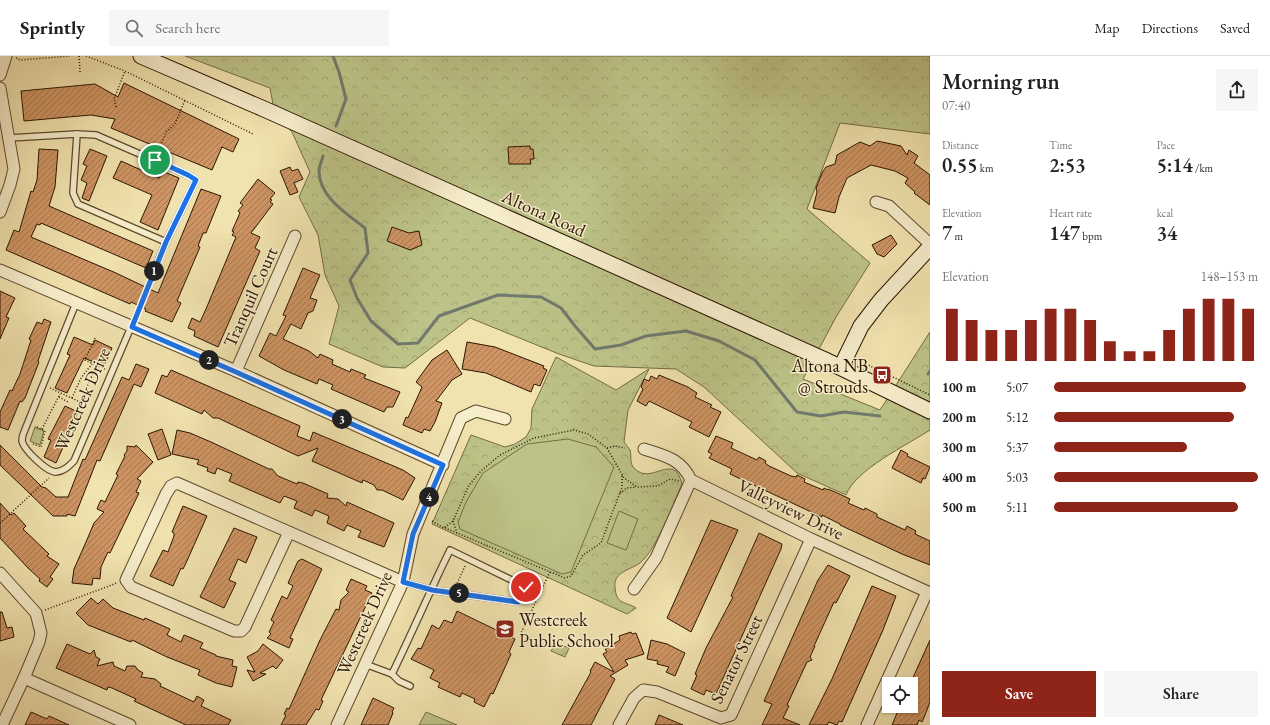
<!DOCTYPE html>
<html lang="en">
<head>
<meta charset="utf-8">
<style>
	body { margin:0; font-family:"EB Garamond",serif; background:#f6f6f6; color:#222; height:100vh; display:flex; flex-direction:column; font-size:15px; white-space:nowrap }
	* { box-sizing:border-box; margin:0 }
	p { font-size:13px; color:#767676 }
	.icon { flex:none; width:22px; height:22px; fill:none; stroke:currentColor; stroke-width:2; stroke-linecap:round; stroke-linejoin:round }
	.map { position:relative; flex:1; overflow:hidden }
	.side { display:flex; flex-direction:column; background:#fff; width:340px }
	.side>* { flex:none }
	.controls { position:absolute; left:882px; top:621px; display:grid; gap:8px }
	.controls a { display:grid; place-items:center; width:36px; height:36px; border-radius:0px; background:#fff; box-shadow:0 1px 3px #0004; font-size:20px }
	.pin { position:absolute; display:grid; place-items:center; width:34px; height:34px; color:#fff; margin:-17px; border:2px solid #fff; border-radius:50%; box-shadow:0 1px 4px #0007 }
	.km { position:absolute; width:20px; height:20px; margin:-10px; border-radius:50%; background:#222; color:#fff; font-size:11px; line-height:20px; text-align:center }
	.round { display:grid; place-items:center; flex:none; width:42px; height:42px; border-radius:0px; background:#f6f6f6 }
	.headline { display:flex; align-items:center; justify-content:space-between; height:68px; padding:0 12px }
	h1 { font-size:22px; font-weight:600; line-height:30px }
	.figures { display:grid; grid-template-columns:repeat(3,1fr); gap:6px; height:68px; padding:4px 12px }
	.figures div { display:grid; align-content:center }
	.figures b { font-size:20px; font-weight:600 }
	.figures small { font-size:11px; font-weight:400 }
	.figures p { font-size:11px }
	.chart { height:112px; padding:8px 12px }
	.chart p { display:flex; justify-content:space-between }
	.chart svg { width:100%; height:72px; margin-top:4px; stroke:#8f2418; stroke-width:6 }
	.cta { display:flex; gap:8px; margin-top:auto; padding:8px 12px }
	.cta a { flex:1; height:46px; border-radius:0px; background:#8f2418; color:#fff; font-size:16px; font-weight:600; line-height:46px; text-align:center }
	.cta a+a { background:#f6f6f6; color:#222 }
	ul { padding:0 12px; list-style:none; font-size:13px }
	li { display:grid; grid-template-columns:64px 48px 1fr; align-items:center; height:30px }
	li i { height:10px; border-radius:5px; background:#8f2418 }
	header { display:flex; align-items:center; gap:24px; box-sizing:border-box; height:56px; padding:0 20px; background:#fff; border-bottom:1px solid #e0e0e0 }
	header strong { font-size:19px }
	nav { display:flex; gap:22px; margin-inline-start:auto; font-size:14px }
	.search { width:280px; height:36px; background:#f6f6f6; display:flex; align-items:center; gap:10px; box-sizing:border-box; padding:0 14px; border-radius:0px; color:#767676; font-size:15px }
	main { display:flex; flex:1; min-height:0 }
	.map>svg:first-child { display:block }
</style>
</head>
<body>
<header>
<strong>Sprintly</strong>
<div class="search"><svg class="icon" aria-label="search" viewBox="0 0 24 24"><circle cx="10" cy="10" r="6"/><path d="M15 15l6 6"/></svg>Search here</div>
<nav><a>Map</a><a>Directions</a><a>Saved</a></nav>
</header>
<main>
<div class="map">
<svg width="930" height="669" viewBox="0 0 930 669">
	<defs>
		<pattern id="forest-crowns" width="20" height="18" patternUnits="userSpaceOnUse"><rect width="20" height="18" fill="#bdc388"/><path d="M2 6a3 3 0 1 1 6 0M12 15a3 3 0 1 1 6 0" fill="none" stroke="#a3a774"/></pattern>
		<pattern id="building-hatch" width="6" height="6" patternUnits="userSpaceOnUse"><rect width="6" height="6" fill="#ce9463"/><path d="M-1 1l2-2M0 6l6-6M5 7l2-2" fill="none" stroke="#a7784f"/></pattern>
	</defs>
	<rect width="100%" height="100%" fill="#f1e3af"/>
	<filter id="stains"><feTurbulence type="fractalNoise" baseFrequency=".005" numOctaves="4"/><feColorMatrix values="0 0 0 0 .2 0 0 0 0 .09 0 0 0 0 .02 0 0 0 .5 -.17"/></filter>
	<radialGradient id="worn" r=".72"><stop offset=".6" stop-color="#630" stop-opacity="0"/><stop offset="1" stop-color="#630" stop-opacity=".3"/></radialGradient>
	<g fill="url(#forest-crowns)" stroke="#746c44">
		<path d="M185 0H930V78L840 67 807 153 870 207 836 261 803 323 880 354 930 276V374C907 389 855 414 846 439L797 417 704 331 676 313 594 310 559 298 470 262 405 312 383 311 329 288 339 250 325 219 318 179 299 141 310 116 292 76 275 59 270 32Z"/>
		<path d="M556 301 616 334 649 313 628 354 624 386C626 389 629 392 630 394 632 400 629 407 634 412 651 431 674 394 682 428 673 448 657 492 641 506 632 514 613 515 615 531 616 549 625 545 636 552L627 558 432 468 471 379 505 391 515 388 526 381 531 372 532 353Z"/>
		<polygon points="35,371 44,375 40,389 30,385"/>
		<polygon points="556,587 569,592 565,601 551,595"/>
	</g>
	<g fill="#bdc388" stroke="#746c44">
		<polygon points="568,383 596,391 614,411 571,516 562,518 460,473 458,466 466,446 483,417 527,388"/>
		<polygon points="619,455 638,463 626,494 607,487"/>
		<polygon points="426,656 457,669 419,669"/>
	</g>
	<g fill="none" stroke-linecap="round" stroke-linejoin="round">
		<g stroke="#71796d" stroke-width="3">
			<polyline points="333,0 339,16 346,43 336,70"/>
			<path d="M323 100C322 105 319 110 319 115 319 141 347 158 365 172L368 197 350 224 357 242 371 265 398 288 418 287 439 260 498 239 541 241 561 252 575 270 595 293 621 289 646 280 686 275 719 285 755 304 797 356 821 360 844 356 880 360"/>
			<polyline points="928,318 930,315"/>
		</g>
	</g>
	<g fill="url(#building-hatch)" stroke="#2c1500">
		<polygon points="124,27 239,83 233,96 222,91 212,114 111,72 115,63 91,59 24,65 21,35 95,28 118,41"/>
		<polygon points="877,85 901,90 907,99 909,94 918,100 914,107 930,119 930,149 914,137 915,136 905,127 908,122 895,115 871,109 847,122 839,141 835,157 813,152 817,136 816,132 822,117 826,111 835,108 837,99 860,86 870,90"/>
		<polygon points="530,90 530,93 533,93 534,103 530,103 531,108 509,108 508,91"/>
		<polygon points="39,93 58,94 55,131 49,150 153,195 146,212 41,167 40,169 37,168 31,181 116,217 158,237 201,133 221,140 206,177 203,177 198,190 200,191 177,245 181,247 172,266 145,255 146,253 131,246 130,248 6,194 14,174 19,176 31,135 33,136 37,124"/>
		<polygon points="90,93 107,100 89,145 82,142 87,127 81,124 87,110 83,108"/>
		<polygon points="121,105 159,122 162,115 179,122 158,174 140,166 152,139 113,122"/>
		<polygon points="290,111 292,115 298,113 303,123 294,127 298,136 290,139 280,115"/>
		<polygon points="258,123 275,137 270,143 272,144 270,146 273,148 251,177 260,181 255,192 260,195 218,291 194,280 195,275 188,272 192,262 200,266 206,253 236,181 232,179 234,176 232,175 240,157 238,155 243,149 240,147"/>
		<polygon points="392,171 409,177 419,175 422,189 410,194 387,185"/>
		<polygon points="891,179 897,188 884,201 877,198 872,189"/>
		<polygon points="303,212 320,219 310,242 317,244 313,255 308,257 301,273 291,268 283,283 309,295 318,302 320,298 333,304 332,308 350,316 351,313 366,319 364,322 400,336 393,351 387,351 384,356 331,333 333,329 319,323 317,328 284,314 259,300 270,277 276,280 286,260 283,259"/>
		<polygon points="0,235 15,242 6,261 9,262 0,283"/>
		<polygon points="44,263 51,266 38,305 39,306 25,342 22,346 20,345 8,374 0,371 0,356 10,334 12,335 20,318 31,284 29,283 37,266 42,268"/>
		<polygon points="74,281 93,289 95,284 112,292 104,310 84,302 67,337 55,332 70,299 67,298"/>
		<polygon points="467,286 495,291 544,310 543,312 547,314 540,330 534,328 531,336 486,317 462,313"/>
		<polygon points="447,294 462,318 452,324 436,345 442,347 435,366 430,375 424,373 422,377 403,369 406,361 408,362 422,331 416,326 432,304"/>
		<polygon points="136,308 149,313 141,331 134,328 100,405 97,404 75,460 67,458 67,460 53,460 0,409 0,389 42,431 46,432 56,441 68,441 83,403 85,404 122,321 129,324"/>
		<polygon points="171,314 300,370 297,380 310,385 313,376 403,414 415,422 403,444 382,434 377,434 374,429 363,424 362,427 312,405 318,392 298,400 218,362 213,362 204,354 202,358 155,337 162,319 167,321"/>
		<polygon points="659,319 688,331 697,337 695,341 712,349 710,351 721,356 709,381 689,371 692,366 649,345 646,350 637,345 643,333 641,331 644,323 649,325 651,320 657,323"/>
		<polygon points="65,350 78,356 62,388 64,389 56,407 44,401 51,384 48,383"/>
		<polygon points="162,373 171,399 158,404 148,378"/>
		<polygon points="177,374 190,377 211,386 269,413 272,413 278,420 297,428 298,426 303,427 328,438 327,442 338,443 346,450 347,446 394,467 384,491 358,481 361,475 347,469 344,475 327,467 329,460 315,454 312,460 294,452 297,445 284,440 280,447 229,425 232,418 217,412 215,418 207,415 208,412 197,408 199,404 172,398"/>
		<polygon points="716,380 733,387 731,392 757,404 759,401 766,405 765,407 769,410 791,420 796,421 797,419 805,423 804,426 823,434 824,432 828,434 828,433 835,436 850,443 848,447 864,454 865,452 877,458 877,461 905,474 907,470 916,475 915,478 930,485 930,509 902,498 840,469 840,468 822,459 822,461 730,418 732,413 709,402 712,398 708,396"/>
		<polygon points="136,389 153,406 137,423 141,425 136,436 139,437 110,497 108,496 101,511 100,523 93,522 92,529 72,527 74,513 86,486 94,467 104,456 97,453 99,448 101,444 105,446 118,419 116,418 125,400 124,399 127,395 127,390 135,391"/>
		<polygon points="901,394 908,398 907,400 930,411 925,423 923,422 921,427 892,412"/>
		<polygon points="0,447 11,459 14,457 26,470 23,473 49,498 47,500 59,508 50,521 53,523 47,531 39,525 40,523 28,512 0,482"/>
		<polygon points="183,450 207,460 186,507 183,513 181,512 173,530 150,520 163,494 168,496 174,480 174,477 172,476"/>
		<polygon points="711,464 738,474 691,576 667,562"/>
		<polygon points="234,472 257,481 246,507 238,503 229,524 236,527 224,552 200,541"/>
		<polygon points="759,477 782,488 781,493 716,638 706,634 704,639 691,633 697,619 695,618 706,592 733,541 731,540"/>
		<polygon points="302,503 322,513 290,582 293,583 289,592 267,582 271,578 269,576 274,566 271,564 282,540 287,543 293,530 288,527 298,505"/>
		<polygon points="828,509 850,520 836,547 834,546 814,590 815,590 810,601 812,604 807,606 787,649 789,650 783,662 800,669 762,669 772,648 764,645 818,524"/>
		<polygon points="351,523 367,530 365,534 372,537 321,644 323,645 319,654 316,653 306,669 281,669 286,659 284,658 287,652 289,653 320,584 336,553 339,554 341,544 349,536 346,534"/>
		<polygon points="872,530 896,540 883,574 846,657 842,666 839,665 837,669 829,666 827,669 809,669 832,623"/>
		<polygon points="91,542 98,548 103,543 113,552 144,564 145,562 170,573 167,579 181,586 184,579 194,583 203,587 200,592 216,599 216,600 233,604 232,610 237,611 232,631 216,627 198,619 200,614 167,601 132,584 131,586 88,569 76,557"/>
		<polygon points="457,555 515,583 509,596 511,598 493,638 491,637 484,651 474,646 475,643 462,637 460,641 438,631 440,627 430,622 434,614 411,603 418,592 421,593 432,569 439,573 444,564 452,567"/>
		<polygon points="0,556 2,556 7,572 12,571 14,581 0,585"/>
		<polygon points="631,576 632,578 636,577 644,598 625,604 628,609 610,620 615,623 591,669 562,669 591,616 590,615 595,606 614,616 603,598 607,596 605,593 620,584 619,580"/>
		<polygon points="651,584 667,588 685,597 675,620 666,616 669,611 657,608 658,605 647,603"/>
		<polygon points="930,584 930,646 925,659 922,666 919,664 917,669 892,669 900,650 911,650 911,626"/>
		<polygon points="67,588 90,598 94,594 96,601 100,603 97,610 113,606 114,610 125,615 127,610 135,610 138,614 143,617 141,621 155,623 161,628 160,630 194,646 197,640 204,644 201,650 231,664 228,669 186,669 134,645 136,643 112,632 108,631 107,634 56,612"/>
		<polygon points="263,588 283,604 276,613 273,610 260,617 266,618 253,625 247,614 255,616 247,601 258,595"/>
		<polygon points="373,642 394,652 392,656 393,657 388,669 361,669"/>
		<polygon points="31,656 47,663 49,660 69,669 25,669"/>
		<polygon points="659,659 683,669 655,669"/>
	</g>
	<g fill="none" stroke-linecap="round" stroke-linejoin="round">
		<g stroke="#5d482c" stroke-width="8">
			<g id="lane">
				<polyline points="77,78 73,137 78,148 166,186"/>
				<polyline points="9,82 77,78 96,79 188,119 196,124 166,186 153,217"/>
				<path d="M76 247 24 376C23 378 22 382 22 385 24 394 47 416 56 416 64 415 68 411 74 405L131 271"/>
				<path d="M365 608 392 618C412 577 430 535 450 494L526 531 518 546 432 534 403 526"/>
				<polyline points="392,618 399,625 410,630"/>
			</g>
		</g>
		<g stroke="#5d482c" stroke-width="13">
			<g id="street">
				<polyline points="0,19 6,0"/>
				<polyline points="0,32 14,113 10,129 0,156"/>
				<polyline points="876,146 889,150 930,188"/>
				<polyline points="0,214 236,315 443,409"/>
				<polyline points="236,315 295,180"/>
				<path d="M644 393C666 400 681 403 691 424L811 483 930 537"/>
				<polyline points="289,476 245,571 241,575 234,575 131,531 126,524 166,438 171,430 177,427 403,526"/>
				<polyline points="0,517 36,557 41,577 39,586 24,622 2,669"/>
				<polyline points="634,533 656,502 691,424"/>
				<polyline points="24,622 130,669"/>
				<polyline points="337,669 403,526 413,478 461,362 476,355 505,363"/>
				<polyline points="619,669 634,642 643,634 657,636 721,662 731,659 811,483"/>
				<polyline points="867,669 927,536"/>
			</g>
		</g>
		<g stroke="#2c1500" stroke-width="17">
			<g id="secondary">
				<polyline points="141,0 264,53 823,303 930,355"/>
				<polyline points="841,311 861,270 881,244 930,191"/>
			</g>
		</g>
		<g stroke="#2c1500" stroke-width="1.5" stroke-dasharray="1 2" stroke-linecap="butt">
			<polyline points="79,0 80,16"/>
			<polyline points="86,0 125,15 253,78"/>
			<polyline points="16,2 20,4 70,0"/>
			<polyline points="116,51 114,43 125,15"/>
			<polyline points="157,98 166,76 175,68 185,44"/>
			<polyline points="136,260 150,225"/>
			<polyline points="95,282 85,304 105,313"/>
			<polyline points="866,308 930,339"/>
			<polyline points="50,332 80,346 97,309"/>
			<polyline points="59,341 68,346"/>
			<polyline points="72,342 81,322 92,308"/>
			<polyline points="42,373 60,338"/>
			<polyline points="33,388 41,391 45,375 35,370"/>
			<polyline points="607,392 615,390 625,392"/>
			<polyline points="620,437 627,432 636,431"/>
			<polyline points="432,465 444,472 453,465 469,429 481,415 500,399 534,382 574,374 588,378 607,392 624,422 637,431 658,430 670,423 679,425"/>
			<polyline points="453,465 457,477"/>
			<polyline points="0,467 49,422"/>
			<polyline points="445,472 565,522 571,520 583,499 601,487 622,431 622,420"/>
			<polyline points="456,530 465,510"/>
			<polyline points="45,554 117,527"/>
			<polyline points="520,579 550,516"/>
		</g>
		<use href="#lane" stroke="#f6edcb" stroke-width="5.5"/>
		<use href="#street" stroke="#f6edcb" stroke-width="11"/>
		<use href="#secondary" stroke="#f6edcb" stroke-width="15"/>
	</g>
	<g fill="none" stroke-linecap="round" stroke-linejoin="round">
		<g stroke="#fff" stroke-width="8">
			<polyline id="route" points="155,104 188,119 196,124 166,186 132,271 236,316 443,409 413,478 403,526 432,534 518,546 526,531"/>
		</g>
		<use href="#route" stroke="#1a73e8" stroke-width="5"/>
	</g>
	<defs>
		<g id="bus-square" transform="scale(1)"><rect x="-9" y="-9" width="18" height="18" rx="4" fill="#8f2418" stroke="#f6edcb"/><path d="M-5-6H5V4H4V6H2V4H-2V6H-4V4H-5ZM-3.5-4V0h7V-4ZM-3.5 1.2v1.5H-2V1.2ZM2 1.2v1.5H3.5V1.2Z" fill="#fff"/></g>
		<g id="school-square" transform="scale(1)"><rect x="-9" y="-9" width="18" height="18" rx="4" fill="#8f2418" stroke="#f6edcb"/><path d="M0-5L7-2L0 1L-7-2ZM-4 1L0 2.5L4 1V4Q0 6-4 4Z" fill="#fff"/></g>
	</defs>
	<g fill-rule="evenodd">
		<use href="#bus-square" x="882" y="319"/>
		<use href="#school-square" x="505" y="573"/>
	</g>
	<g text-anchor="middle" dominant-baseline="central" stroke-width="3" stroke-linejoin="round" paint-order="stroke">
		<g font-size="18" fill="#2c1500" stroke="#f6edcb">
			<text transform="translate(544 157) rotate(24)">Altona Road</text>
			<text transform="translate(250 241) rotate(-66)">Tranquil Court</text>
			<text transform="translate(82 343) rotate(-66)">Westcreek Drive</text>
			<text transform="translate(791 453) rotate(26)">Valleyview Drive</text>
			<text transform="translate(364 567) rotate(-66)">Westcreek Drive</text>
			<text transform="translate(736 603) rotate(-64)">Senator Street</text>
		</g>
		<g font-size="18" fill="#2c1500" stroke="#f6edcb" text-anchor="end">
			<text x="868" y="309">Altona NB<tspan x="868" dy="21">@ Strouds</tspan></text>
			<text x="519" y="563" text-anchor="start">Westcreek<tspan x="519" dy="21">Public School</tspan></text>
		</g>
	</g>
	<rect width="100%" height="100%" filter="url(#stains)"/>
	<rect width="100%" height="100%" fill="url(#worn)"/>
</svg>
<div class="controls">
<a><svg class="icon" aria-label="locate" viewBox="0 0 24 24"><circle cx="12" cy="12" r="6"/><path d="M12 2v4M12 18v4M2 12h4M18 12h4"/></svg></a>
</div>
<div class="pin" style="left:155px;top:104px;background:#1e9e55"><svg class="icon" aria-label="arrive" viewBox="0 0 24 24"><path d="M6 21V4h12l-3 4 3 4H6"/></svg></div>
<div class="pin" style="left:526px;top:531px;background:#d93025"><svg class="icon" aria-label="check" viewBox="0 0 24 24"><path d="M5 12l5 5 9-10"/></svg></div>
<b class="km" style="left:154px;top:215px">1</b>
<b class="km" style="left:209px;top:304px">2</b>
<b class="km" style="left:342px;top:363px">3</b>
<b class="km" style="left:429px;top:441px">4</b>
<b class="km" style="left:459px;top:537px">5</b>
</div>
<section class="side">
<div class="headline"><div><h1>Morning run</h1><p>07:40</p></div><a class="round"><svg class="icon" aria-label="share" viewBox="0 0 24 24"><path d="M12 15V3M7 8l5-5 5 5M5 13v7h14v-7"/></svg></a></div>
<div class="figures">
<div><p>Distance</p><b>0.55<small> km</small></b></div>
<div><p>Time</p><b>2:53</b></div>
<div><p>Pace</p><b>5:14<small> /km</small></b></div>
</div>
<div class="figures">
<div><p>Elevation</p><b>7<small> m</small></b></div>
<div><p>Heart rate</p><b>147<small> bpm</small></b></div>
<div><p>kcal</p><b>34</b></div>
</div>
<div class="chart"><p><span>Elevation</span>148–153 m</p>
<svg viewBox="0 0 160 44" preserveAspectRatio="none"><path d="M5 44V12M15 44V19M25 44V25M35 44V25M45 44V19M55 44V12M65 44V12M75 44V19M85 44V32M95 44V38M105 44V38M115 44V25M125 44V12M135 44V6M145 44V6M155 44V12"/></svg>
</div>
<ul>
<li><b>100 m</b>5:07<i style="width:94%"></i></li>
<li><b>200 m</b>5:12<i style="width:88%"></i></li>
<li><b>300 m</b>5:37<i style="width:65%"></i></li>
<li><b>400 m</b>5:03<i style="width:100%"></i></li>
<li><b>500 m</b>5:11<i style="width:90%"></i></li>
</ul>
<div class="cta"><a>Save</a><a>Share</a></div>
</section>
</main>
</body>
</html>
